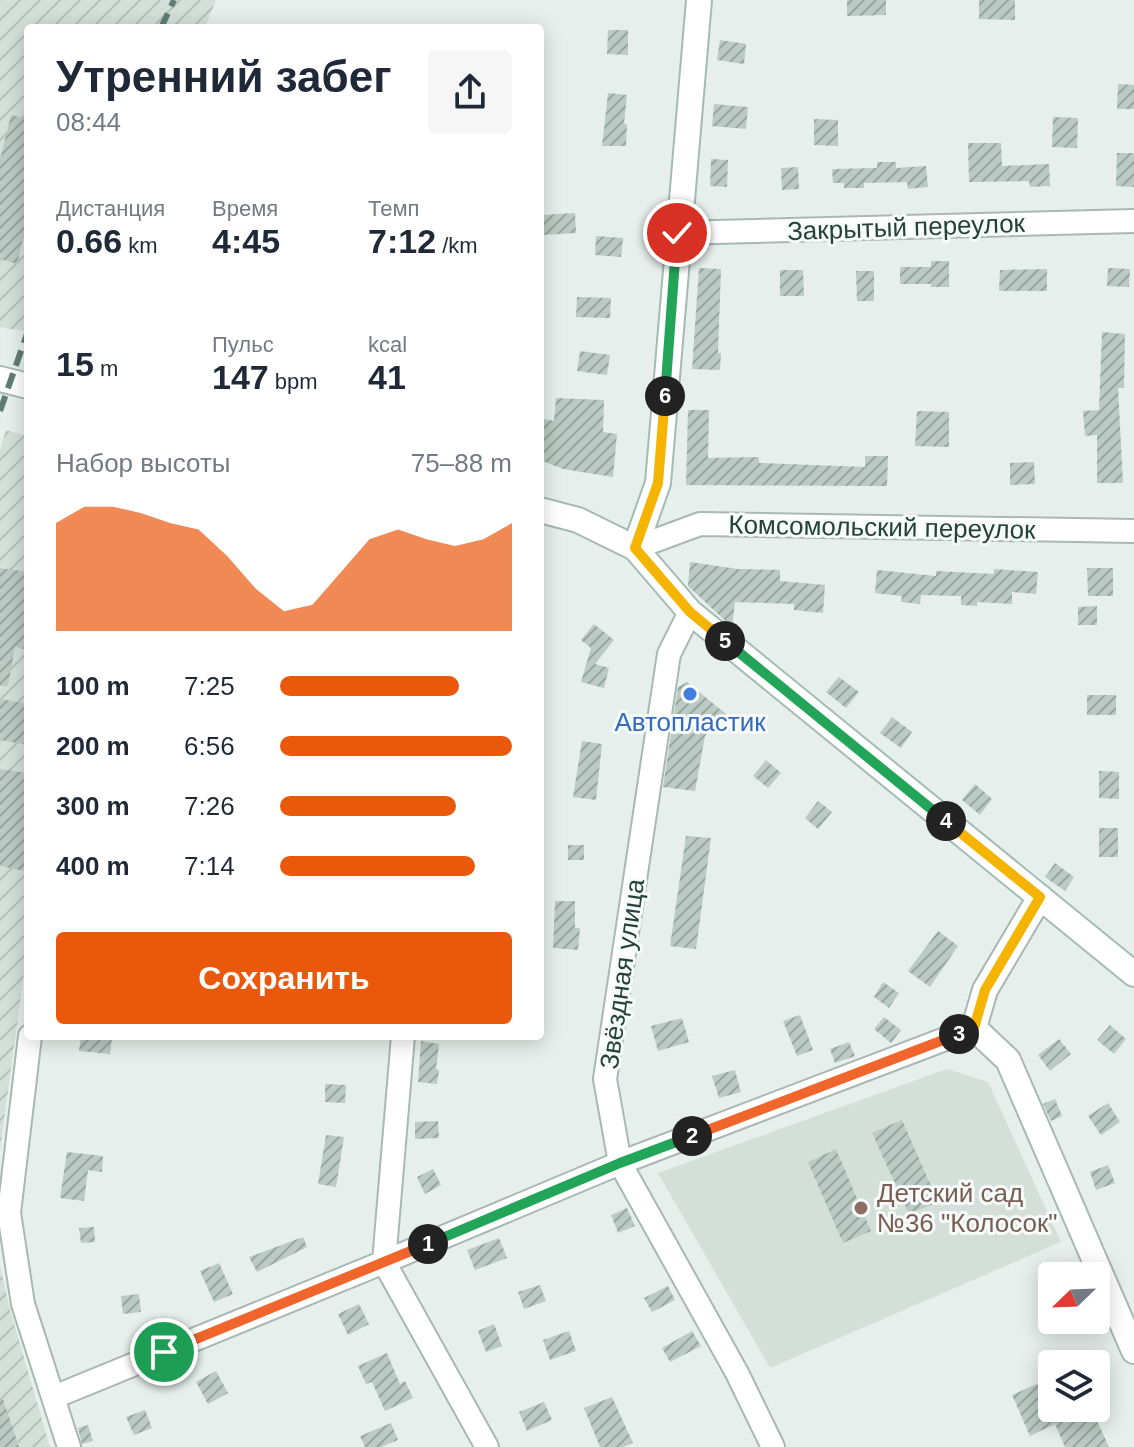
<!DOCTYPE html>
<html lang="ru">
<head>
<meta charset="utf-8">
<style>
	body { margin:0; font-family:Helvetica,sans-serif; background:#f6f6f7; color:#1f2937; height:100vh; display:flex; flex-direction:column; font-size:30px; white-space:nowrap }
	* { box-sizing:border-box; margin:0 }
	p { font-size:26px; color:#747a83 }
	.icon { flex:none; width:44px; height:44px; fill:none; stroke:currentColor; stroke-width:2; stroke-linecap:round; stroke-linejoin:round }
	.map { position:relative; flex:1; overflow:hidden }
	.drawer { position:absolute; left:24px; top:24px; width:520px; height:1016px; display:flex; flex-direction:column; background:#fff; border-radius:8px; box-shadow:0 4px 20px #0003 }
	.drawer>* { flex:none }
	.needle { width:52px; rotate:247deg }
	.buttons { position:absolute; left:1038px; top:1262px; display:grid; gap:16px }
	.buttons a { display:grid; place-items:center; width:72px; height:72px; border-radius:8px; background:#fff; box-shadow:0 4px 20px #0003; font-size:40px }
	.pin { position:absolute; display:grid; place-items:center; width:68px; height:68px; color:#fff; margin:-34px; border:4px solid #fff; border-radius:50%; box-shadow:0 2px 8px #0007 }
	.km { position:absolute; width:40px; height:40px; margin:-20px; border-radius:50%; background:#222; color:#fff; font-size:22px; line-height:40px; text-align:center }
	.round { display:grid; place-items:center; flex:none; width:84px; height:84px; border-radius:8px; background:#f6f6f7 }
	.head { display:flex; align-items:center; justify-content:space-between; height:136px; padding:0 32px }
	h1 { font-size:44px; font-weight:700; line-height:60px }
	.metrics { display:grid; grid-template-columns:repeat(3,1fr); gap:12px; height:136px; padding:8px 32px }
	.metrics div { display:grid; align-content:center }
	.metrics b { font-size:34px; font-weight:700 }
	.metrics small { font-size:22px; font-weight:400 }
	.metrics p { font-size:22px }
	.chart { height:224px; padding:16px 32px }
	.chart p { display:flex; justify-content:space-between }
	.chart svg { width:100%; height:144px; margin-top:8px; fill:#ea580c; opacity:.7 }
	.cta { display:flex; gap:16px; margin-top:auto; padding:16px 32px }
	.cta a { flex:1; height:92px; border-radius:8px; background:#ea580c; color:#fff; font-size:32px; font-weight:700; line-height:92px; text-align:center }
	ul { padding:0 32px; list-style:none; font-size:26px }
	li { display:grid; grid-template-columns:128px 96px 1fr; align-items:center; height:60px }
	li i { height:20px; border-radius:10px; background:#ea580c }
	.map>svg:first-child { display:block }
</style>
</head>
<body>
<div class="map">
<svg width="1134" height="1447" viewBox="0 0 1134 1447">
	<defs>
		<pattern id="industrial-furrows" width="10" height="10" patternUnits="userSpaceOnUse" patternTransform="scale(2)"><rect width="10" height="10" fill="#d4dfda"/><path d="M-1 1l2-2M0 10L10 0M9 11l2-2" fill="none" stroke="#b6c1bc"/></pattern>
		<pattern id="building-hatch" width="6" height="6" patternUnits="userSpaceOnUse" patternTransform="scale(2)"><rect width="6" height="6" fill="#bbcac4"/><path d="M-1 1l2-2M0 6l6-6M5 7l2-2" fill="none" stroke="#98a6a0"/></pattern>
	</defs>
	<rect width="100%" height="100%" fill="#e6efeb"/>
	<polygon fill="#d4dfda" points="947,1069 988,1082 1061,1242 770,1368 658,1173"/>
	<g fill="url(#industrial-furrows)">
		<polygon points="0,0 216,0 205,28 28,28 28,332 0,327"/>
		<polygon points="6,430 28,436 28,944 0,1149 0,450"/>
		<polygon points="0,1266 10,1310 50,1447 0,1447"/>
	</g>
	<g fill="url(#building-hatch)">
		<polygon points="847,0 886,0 886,15 847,16"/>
		<polygon points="979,0 1015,0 1015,20 979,19"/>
		<polygon points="608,30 628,30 628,55 607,54"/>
		<polygon points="720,40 746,44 744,64 717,60"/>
		<polygon points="1118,84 1134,85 1134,109 1117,109"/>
		<polygon points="608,93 627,95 624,124 627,124 626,146 602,146"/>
		<polygon points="714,104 748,107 746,129 712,126"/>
		<polygon points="11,115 28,119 28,218 17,264 0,259 0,159"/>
		<polygon points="1053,117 1078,118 1077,148 1052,147"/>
		<polygon points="814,119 838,120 838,146 814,145"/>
		<polygon points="968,143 1001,143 1002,166 1049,164 1050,186 1030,187 1029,181 969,182"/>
		<polygon points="1117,153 1134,153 1134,187 1116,186"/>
		<polygon points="711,159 728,160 727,187 710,186"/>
		<polygon points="877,162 896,162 896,168 926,166 928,187 908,189 907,182 864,183 864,188 844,188 844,183 833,183 832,169 877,168"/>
		<polygon points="798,167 799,189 782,190 781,168"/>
		<polygon points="575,213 576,233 543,235 542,215"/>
		<polygon points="596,236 623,238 621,257 595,255"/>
		<polygon points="931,261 949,261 949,287 931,287 931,284 900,284 900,267 931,267"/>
		<polygon points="699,268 721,269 718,353 721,353 720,370 692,369"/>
		<polygon points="1108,268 1130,269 1129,287 1107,286"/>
		<polygon points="1047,269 1047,291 999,291 1000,270"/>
		<polygon points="780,270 803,270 804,296 780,296"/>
		<polygon points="856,271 874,271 874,301 857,301"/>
		<polygon points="577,297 611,298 610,318 576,317"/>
		<polygon points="1102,332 1125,334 1124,388 1118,388 1123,483 1097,483 1097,435 1085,436 1083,411 1099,410"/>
		<polygon points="580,351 610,355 607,375 577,371"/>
		<polygon points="556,398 604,400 603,432 617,434 613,477 563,469 540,460 540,418 554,421"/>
		<polygon points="688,410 709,410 708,458 759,457 759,463 865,467 865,456 888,456 887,486 686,485"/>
		<polygon points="917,411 949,412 949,447 915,446"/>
		<polygon points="1034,462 1035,484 1010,485 1010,463"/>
		<polygon points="690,562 738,569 780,570 780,581 825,585 823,613 794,610 794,604 735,602 732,627 688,586"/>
		<polygon points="0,568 28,572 28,650 15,647 8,686 0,686"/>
		<polygon points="1087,568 1113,568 1113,596 1088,596"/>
		<polygon points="994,569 1038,572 1036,594 1012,592 1012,604 977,602 977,606 961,605 961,596 921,595 920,604 901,602 902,596 875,593 877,570 936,576 936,571 994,574"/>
		<polygon points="1097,606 1097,625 1078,625 1078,607"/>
		<polygon points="594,624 614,640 595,664 609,668 604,688 581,682 591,648 581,640"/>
		<polygon points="839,677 859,692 846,708 826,692"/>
		<polygon points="687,682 726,714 705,736 695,791 663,787 678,687"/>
		<rect x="1087" y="695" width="29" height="20"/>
		<polygon points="0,699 28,704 28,745 0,740"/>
		<polygon points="892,717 912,732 901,748 880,733"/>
		<polygon points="582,741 602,744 596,800 573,797"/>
		<polygon points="766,760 781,773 768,788 753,776"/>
		<polygon points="0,769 28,773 28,848 24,871 0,866"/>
		<polygon points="1099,771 1119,772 1119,799 1099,798"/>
		<polygon points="975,784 992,799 980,815 962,800"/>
		<polygon points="818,801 832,812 818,829 805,818"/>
		<rect x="1099" y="828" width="19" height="29"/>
		<polygon points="686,836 711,838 696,949 670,946"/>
		<rect x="568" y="845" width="16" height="15"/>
		<polygon points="1055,863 1074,877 1065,891 1045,877"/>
		<polygon points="555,901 575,901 575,928 580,928 578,950 553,948"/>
		<polygon points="938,931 958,946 930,987 908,971"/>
		<polygon points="883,982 899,993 889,1008 874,997"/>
		<polygon points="800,1015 813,1050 797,1056 783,1021"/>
		<polygon points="884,1017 901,1030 891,1043 874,1029"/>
		<polygon points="682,1018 689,1042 658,1051 651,1026"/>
		<polygon points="1110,1025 1126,1039 1114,1054 1097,1040"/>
		<polygon points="81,1036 112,1038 110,1054 79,1051"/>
		<polygon points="1059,1039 1071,1054 1050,1071 1038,1055"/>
		<polygon points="421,1041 439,1044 436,1069 439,1070 437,1084 418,1082"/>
		<polygon points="849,1042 855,1056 835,1063 830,1049"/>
		<polygon points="735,1070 741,1092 719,1098 712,1076"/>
		<polygon points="325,1084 346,1085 345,1103 325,1102"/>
		<polygon points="1055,1099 1062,1116 1051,1121 1043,1104"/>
		<polygon points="1108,1103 1120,1122 1101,1135 1088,1116"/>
		<polygon points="902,1120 938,1202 909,1214 872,1133"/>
		<polygon points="438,1121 439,1138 415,1139 415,1122"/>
		<polygon points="326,1135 344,1137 336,1187 318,1184"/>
		<polygon points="836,1149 871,1231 843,1243 808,1162"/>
		<polygon points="67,1152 103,1156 102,1172 88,1170 84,1201 60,1198"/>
		<polygon points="1108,1165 1115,1183 1096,1190 1090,1172"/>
		<polygon points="433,1169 441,1185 425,1194 417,1177"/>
		<polygon points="627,1208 635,1226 618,1233 611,1215"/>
		<polygon points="94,1227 95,1242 81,1243 79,1228"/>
		<polygon points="303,1237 307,1247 257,1272 249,1257"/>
		<polygon points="499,1238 507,1258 475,1270 467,1250"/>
		<polygon points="219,1263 233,1294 214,1302 200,1271"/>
		<polygon points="540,1285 546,1301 524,1309 518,1292"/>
		<polygon points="668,1286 675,1300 652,1312 644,1298"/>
		<polygon points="139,1294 141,1312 123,1314 121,1296"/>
		<polygon points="359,1304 369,1324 348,1335 338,1314"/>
		<polygon points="494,1324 502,1346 486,1352 478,1331"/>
		<polygon points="569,1331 576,1351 550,1360 543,1340"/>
		<polygon points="692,1331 701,1346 670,1362 662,1348"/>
		<polygon points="387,1353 400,1384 405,1381 413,1398 385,1411 372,1382 366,1384 358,1366"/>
		<polygon points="216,1371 228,1393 208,1404 196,1382"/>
		<polygon points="1052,1377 1052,1408 1091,1408 1109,1447 1065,1447 1055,1424 1030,1436 1012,1395"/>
		<polygon points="612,1397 633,1443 623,1447 600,1447 584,1408"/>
		<polygon points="3,1399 19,1447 0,1447 0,1400"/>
		<polygon points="544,1402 552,1420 527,1431 519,1412"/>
		<polygon points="145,1410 152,1428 134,1435 126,1417"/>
		<polygon points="391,1423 398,1440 381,1447 365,1447 360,1436"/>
		<polygon points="88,1425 93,1441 82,1444 78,1428"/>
	</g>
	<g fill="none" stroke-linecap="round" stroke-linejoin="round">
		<g stroke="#a8b8b2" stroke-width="26">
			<g id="minor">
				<polyline points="677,233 1134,221"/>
				<polyline points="635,548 700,524 1134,531"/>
				<polyline points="690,612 669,654 605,1079 620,1163 737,1373 773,1447"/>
				<polyline points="30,1036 9,1213 23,1304 69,1447"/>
				<polyline points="403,1036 384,1262 487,1447"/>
				<polyline points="54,1397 384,1262 620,1163 974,1028"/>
			</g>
		</g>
		<g stroke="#a8b8b2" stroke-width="28">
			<polyline id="tertiary" points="1040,897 985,990 974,1028 1008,1060 1134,1351"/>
		</g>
		<g stroke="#a4bbb3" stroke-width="28">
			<g id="secondary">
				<polyline points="0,379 28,386"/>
				<polyline points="540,510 578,520 635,548 690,612 1134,974"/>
				<polyline points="635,548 658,483 699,0"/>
			</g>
		</g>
		<use href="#minor" stroke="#fff" stroke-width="22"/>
		<use href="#tertiary" stroke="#fff" stroke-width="24"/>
		<use href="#secondary" stroke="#fff" stroke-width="24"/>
		<g stroke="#5f7d75" stroke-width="6" stroke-dasharray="16 8" stroke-linecap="butt">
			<polyline points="161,28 174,0"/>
			<polyline points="0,411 28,331"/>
		</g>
	</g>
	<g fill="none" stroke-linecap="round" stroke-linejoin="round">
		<g stroke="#fff" stroke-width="16">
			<polyline id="split-1" points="164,1352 428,1244"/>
		</g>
		<g stroke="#fff" stroke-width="16">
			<polyline id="split-2" points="428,1244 620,1163 692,1136"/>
		</g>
		<g stroke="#fff" stroke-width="16">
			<polyline id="split-3" points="692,1136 959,1034"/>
		</g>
		<g stroke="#fff" stroke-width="16">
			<polyline id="split-4" points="946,821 1040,897 985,990 974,1028 959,1034"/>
		</g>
		<g stroke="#fff" stroke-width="16">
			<polyline id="split-5" points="725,641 946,821"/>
		</g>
		<g stroke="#fff" stroke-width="16">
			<polyline id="split-6" points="665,396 658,483 635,548 690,612 725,641"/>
		</g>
		<g stroke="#fff" stroke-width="16">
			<polyline id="split-7" points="665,396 677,233"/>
		</g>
		<use href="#split-1" stroke="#f0652b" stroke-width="10"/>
		<use href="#split-2" stroke="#22a559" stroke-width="10"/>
		<use href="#split-3" stroke="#f0652b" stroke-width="10"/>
		<use href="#split-4" stroke="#f5b400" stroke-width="10"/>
		<use href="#split-5" stroke="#22a559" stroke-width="10"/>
		<use href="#split-6" stroke="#f5b400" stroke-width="10"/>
		<use href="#split-7" stroke="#22a559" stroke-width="10"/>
	</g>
	<circle fill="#3f7fe0" stroke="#f7fbf9" stroke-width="3" cx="690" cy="694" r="8"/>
	<circle fill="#8d6e63" stroke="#f7fbf9" stroke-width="3" cx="861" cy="1208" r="8"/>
	<g text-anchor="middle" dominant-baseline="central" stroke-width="6" stroke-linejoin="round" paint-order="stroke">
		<g font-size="26" fill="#24423a" stroke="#f7fbf9">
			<text transform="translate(906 227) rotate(-2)">Закрытый переулок</text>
			<text transform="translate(882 527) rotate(1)">Комсомольский переулок</text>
			<text transform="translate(622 974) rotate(-82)">Звёздная улица</text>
		</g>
		<g font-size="26" fill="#366cbe" stroke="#f7fbf9">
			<text x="690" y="722">Автопластик</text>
		</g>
		<g font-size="26" fill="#785e54" stroke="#f7fbf9" text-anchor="start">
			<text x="877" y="1193">Детский сад<tspan x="877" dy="30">№36 "Колосок"</tspan></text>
		</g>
	</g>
</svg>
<div class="buttons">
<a><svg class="needle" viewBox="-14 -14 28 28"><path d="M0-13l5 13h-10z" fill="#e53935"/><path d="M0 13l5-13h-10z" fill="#747a83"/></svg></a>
<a><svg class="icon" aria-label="layers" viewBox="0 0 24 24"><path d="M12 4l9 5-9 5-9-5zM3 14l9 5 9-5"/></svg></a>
</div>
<div class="pin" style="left:164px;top:1352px;background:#1e9e55"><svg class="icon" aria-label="arrive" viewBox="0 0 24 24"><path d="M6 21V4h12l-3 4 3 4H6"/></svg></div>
<div class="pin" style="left:677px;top:233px;background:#d93025"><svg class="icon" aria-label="check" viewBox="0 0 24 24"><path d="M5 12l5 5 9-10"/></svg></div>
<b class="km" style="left:428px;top:1244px">1</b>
<b class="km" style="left:692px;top:1136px">2</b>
<b class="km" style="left:959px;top:1034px">3</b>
<b class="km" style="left:946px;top:821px">4</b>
<b class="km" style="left:725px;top:641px">5</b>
<b class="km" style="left:665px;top:396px">6</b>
<section class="drawer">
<div class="head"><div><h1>Утренний забег</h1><p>08:44</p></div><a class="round"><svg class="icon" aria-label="share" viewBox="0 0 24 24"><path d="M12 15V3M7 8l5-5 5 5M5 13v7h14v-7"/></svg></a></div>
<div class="metrics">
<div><p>Дистанция</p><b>0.66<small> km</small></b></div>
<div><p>Время</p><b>4:45</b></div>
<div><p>Темп</p><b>7:12<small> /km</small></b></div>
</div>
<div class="metrics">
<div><b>15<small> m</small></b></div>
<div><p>Пульс</p><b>147<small> bpm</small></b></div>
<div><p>kcal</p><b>41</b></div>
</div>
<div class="chart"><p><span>Набор высоты</span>75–88 m</p>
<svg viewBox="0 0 160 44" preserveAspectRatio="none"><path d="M0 44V11L10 6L20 6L30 8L40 11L50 13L60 21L70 31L80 38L90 36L100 26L110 16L120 13L130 16L140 18L150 16L160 11V44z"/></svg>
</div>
<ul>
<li><b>100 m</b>7:25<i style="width:77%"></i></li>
<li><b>200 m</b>6:56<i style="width:100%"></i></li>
<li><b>300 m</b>7:26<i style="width:76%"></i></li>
<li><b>400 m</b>7:14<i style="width:84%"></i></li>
</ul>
<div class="cta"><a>Сохранить</a></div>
</section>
</div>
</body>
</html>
